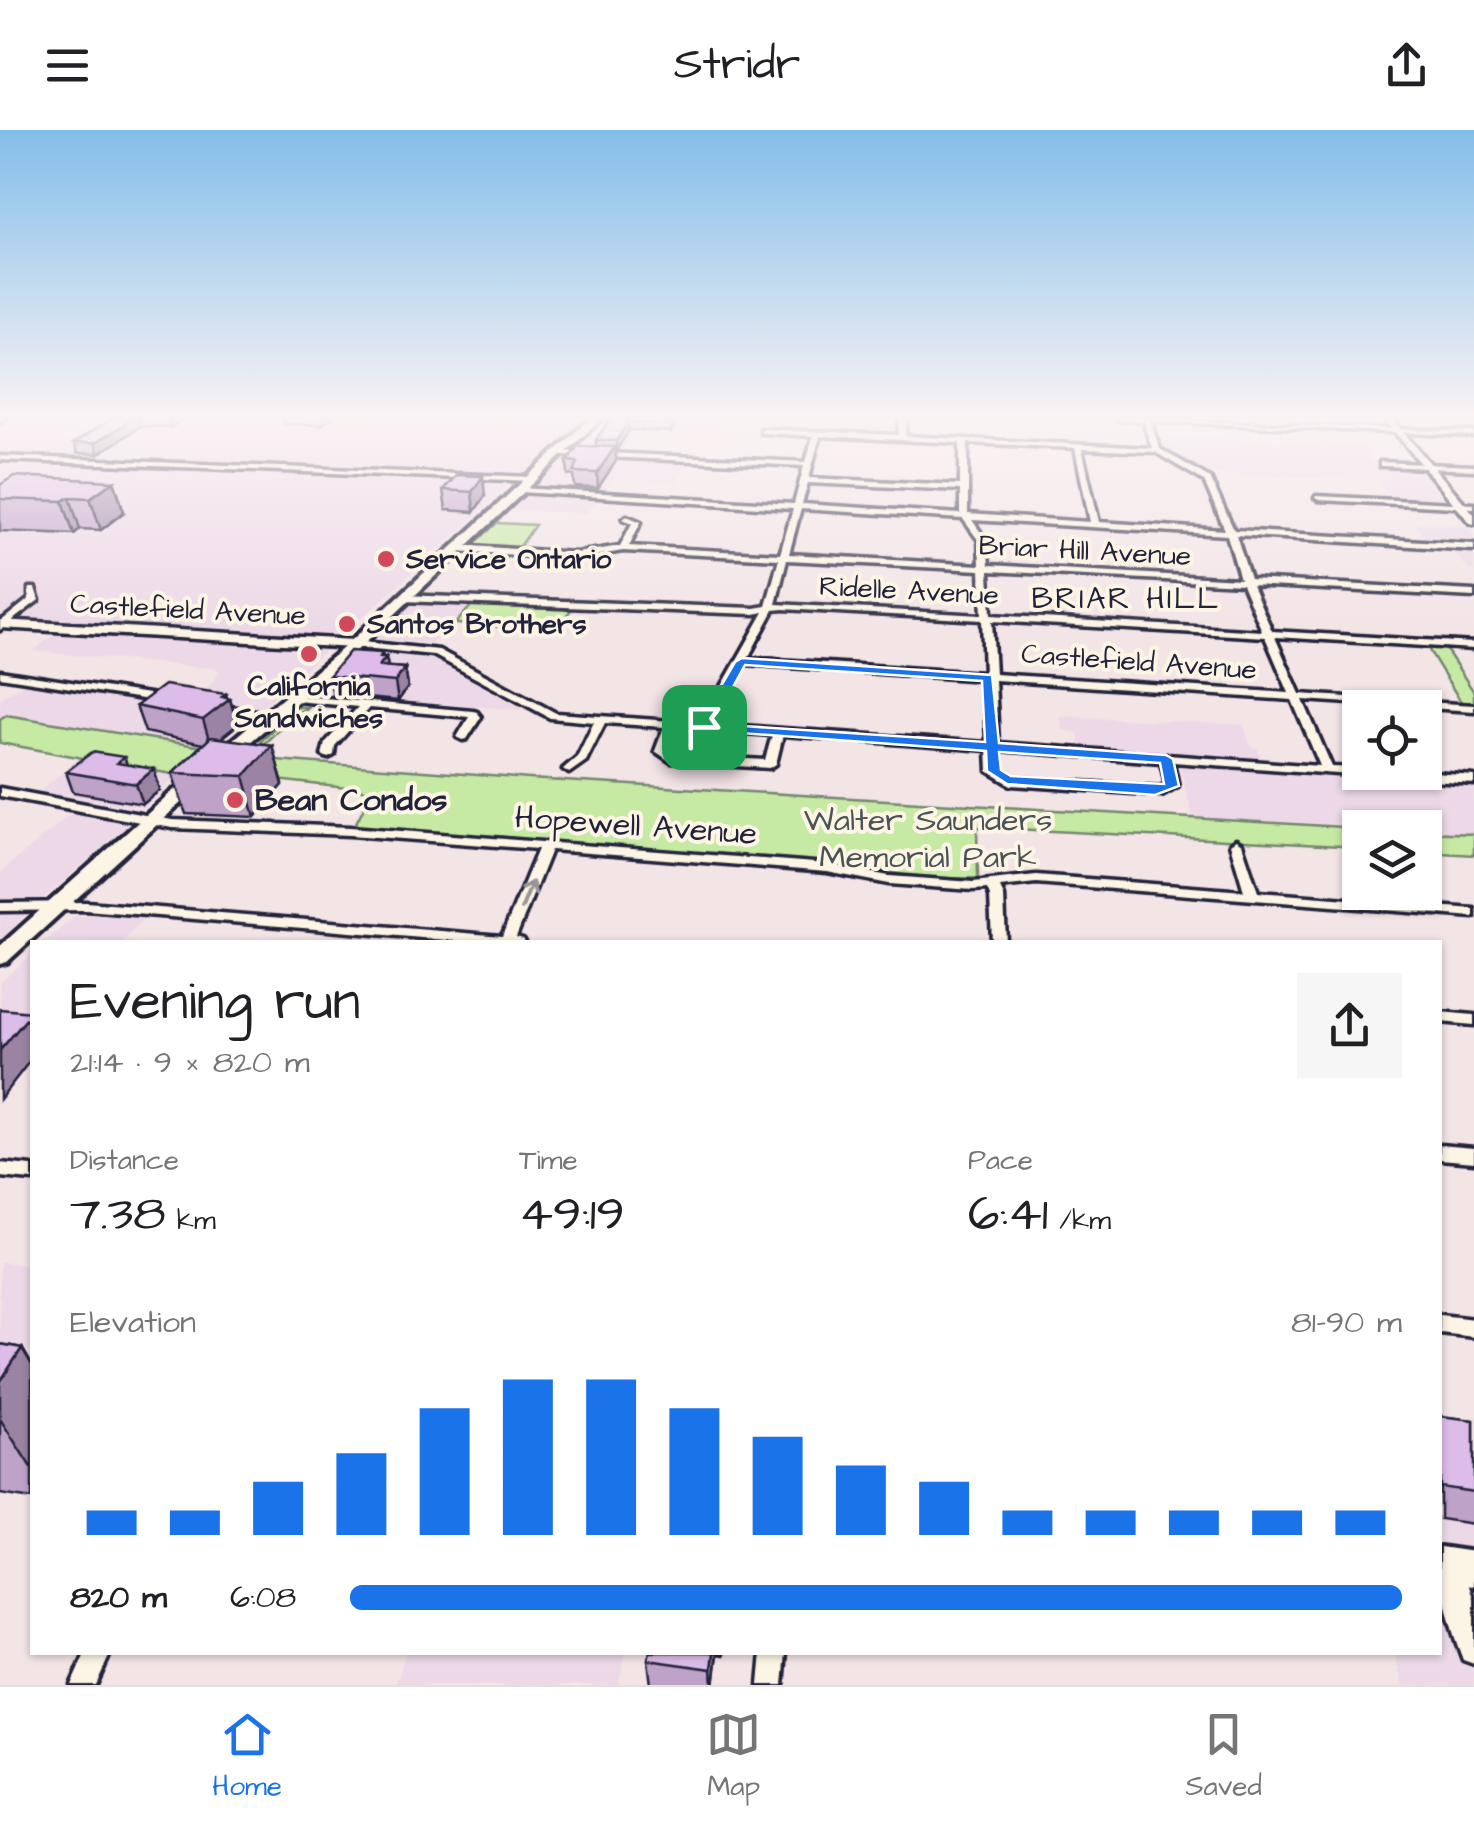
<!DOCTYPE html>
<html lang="en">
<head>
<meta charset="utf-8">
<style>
	body { margin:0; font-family:"Architects Daughter",sans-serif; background:#f6f6f6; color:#202124; height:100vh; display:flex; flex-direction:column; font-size:38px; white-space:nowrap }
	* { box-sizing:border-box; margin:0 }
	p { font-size:32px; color:#757577 }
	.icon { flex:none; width:55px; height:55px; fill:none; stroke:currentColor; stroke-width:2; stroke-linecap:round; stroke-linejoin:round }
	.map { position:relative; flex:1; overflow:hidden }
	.drawer { position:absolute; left:30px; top:810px; width:1412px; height:715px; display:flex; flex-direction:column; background:#fff; border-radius:0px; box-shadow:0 2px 8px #0004 }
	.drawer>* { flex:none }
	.tools { position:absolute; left:1342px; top:560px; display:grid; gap:20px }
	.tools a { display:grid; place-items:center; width:100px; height:100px; border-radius:0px; background:#fff; box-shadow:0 2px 8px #0004; font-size:50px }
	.pin { position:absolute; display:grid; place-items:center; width:85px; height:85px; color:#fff; margin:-42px; border-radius:20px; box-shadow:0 5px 15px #0006 }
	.round { display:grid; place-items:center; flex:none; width:105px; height:105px; border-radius:0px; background:#f6f6f6 }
	.head { display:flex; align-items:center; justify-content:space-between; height:170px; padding:0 40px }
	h1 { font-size:55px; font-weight:600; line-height:75px }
	.metrics { display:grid; grid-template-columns:repeat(3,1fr); gap:15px; height:170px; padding:10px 40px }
	.metrics div { display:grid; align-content:center }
	.metrics b { font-size:50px; font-weight:600 }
	.metrics small { font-size:28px; font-weight:400 }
	.metrics p { font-size:28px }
	.chart { height:280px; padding:20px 40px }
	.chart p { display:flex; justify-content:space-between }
	.chart svg { width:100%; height:180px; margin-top:10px; stroke:#1a73e8; stroke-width:6 }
	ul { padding:0 40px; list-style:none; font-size:32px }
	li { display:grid; grid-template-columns:160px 120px 1fr; align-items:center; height:75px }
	li i { height:25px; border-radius:12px; background:#1a73e8 }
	header { display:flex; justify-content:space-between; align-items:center; height:130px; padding:0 40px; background:#fff; font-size:45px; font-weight:600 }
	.tab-bar { display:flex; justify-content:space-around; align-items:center; height:140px; border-top:2px solid #e0e0e0; background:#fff; font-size:28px; color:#757577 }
	.tab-bar a { display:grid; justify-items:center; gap:5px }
	.tab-bar .on { color:#1a73e8 }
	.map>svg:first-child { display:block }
</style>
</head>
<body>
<header><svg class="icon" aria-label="menu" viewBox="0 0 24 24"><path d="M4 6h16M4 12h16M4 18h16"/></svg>Stridr<svg class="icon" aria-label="share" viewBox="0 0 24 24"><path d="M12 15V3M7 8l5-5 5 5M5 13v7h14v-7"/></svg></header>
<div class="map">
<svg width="1474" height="1555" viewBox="0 0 1474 1555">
	<rect width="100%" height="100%" fill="#f3e4e6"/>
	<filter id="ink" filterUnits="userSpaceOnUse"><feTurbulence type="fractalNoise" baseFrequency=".01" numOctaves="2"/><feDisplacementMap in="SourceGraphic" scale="20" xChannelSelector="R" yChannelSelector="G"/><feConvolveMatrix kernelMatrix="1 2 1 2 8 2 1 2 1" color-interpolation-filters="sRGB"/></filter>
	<g filter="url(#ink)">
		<g fill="#ecd8e7">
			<polygon points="0,288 585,288 519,347 470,345 466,350 513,352 260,579 197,571 220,542 218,539 34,521 65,495 0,490"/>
			<polygon points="609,288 727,288 714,305 634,302 619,327 693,331 676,352 614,349 587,383 507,380"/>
			<polygon points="1162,306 1362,314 1372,336 1421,339 1448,372 1394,370 1377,353 1382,353 1380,350 1210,343 1169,321"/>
			<polygon points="1414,393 1467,396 1474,405 1474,441 1469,440 1451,418 1428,413"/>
			<polygon points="411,472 472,475 432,513 376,509 375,506"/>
			<polygon points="360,523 434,529 523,580 314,564"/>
			<polygon points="27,552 241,590 209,618 6,585 0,589 0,569"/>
			<polygon points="1061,586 1244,595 1251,618 1258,618 1261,630 1080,618 1078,602 1063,600"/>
			<polygon points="79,628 177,645 144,678 39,662"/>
			<polygon points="1180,636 1474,656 1474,704 1425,702 1425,698 1193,688"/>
			<polygon points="74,681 124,690 129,695 41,770 0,810 0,743"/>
			<polygon points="91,785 143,788 123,812 45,812 75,786"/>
			<polygon points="32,824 32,926 0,967 0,853"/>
			<polygon points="0,1132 32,1136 32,1221 0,1217"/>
			<polygon points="1440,1299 1474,1303 1474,1555 1403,1555 1394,1523 1440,1522"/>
			<polygon points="406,1522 625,1522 625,1523 618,1555 396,1555"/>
		</g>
		<g fill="#c6eaa3" stroke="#74866f" stroke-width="2.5">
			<polygon points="497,393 535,395 518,419 477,417 474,414"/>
			<polygon points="472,475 571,480 554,500 455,494"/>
			<polygon points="1427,517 1445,518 1474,562 1474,573 1461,572"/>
			<path d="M296 577H310L296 583 249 628 530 649 1360 698V717L977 697 978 748C929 750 881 742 833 733L354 697 372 661 226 644Z"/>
			<polygon points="6,585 209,618 177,645 0,613 0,589"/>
			<polygon points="1425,702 1474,704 1474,725 1425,722"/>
		</g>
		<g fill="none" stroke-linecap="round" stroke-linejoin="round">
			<g stroke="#22223b" stroke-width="7">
				<g id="minor">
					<polygon points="0,288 6,288 0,291"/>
					<path d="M900 288H907L905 306 1152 318 1143 291 1121 290 1118 288 1474 302V306L1150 291 1160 319 1210 348 1234 400 1474 414V420L1236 405 1250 449 1474 461V467L1252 455 1272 501 1474 513V519L1275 507 1300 564 1474 575V581L1303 570 1332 637 1360 638V642H1421L1474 646V654L1173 632 1178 656 1162 665 1011 655 988 641 987 620 783 605 776 634 770 638 671 632 655 621 664 597 605 593 586 631 569 643 563 639 577 627 594 592 550 588 433 525 354 517 349 514 354 511 439 520 556 583 701 593 764 482 754 484 402 471 397 468 402 465 754 478 766 476 779 429 623 421 576 429 456 421 452 418 456 415 576 423 620 416 632 393 623 389 627 386 641 392 629 416 780 424 793 379 520 362 516 360 520 358 794 374 804 336 560 325 556 323 560 321 806 332 813 306 764 303H761V299L898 305ZM820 306 960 313V355L809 348ZM968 313 1075 318 1090 392 968 384ZM1082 319 1155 322 1204 351 1225 400 1099 392ZM808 353 960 360V384L802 374ZM801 379 963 389 979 411 980 435 789 424ZM972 390 1227 405 1240 449 989 435 987 411ZM787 430 980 440 982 485 776 474ZM989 441 1242 454 1262 501 991 485ZM783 479 982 490 984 543 748 528 774 480ZM992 491 1265 507 1289 563 995 544ZM745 534 984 550 987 613 712 594ZM995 550 1292 570 1320 636 998 613ZM675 598 772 605 765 630 674 625 667 620ZM999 620 1161 632 1166 654 1160 657 1014 648 1000 639Z"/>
					<polygon points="0,326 532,347 536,349 532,351 0,330"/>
					<polygon points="1380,332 1474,336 1474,340 1383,336 1380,336"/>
					<polygon points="1316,366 1474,374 1474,378 1319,370 1315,368"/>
					<polygon points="29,458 35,458 39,470 0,500 0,492 29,469"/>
					<polygon points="0,541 162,566 167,569 162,572 0,547"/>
					<polygon points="290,565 473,581 477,582 481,587 467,609 463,610 457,607 469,587 369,578 335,616 334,625 328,628 322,625 325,613 358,577 286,570 286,566"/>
					<polygon points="218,575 268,583 274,586 268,589 214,580 212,578"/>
					<polygon points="0,658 172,690 350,697 827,734 889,746 973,752 1036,745 1244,761 1230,714 1236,710 1242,714 1258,762 1474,779 1474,787 1036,753 1000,757 1004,766 1006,812 992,812 990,766 987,759 973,760 889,754 827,742 551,720 516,807 523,809 525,812 470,812 86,780 0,781 0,773 86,772 502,806 538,719 350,705 172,698 0,666"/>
					<polygon points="1440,882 1474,885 1474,895 1440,892"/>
					<polygon points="1440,1015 1474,1018 1474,1032 1440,1029"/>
					<polygon points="0,1033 32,1036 32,1050 0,1047"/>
					<polygon points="1440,1185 1474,1189 1474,1207 1440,1203"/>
					<polygon points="86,1522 111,1522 96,1555 71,1555"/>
					<polygon points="762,1522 786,1522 783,1555 759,1555"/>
				</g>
			</g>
			<g stroke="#22223b" stroke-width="7">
				<g id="tertiary">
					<polygon points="1383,288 1391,288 1474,384 1474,394 1470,393"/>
					<polygon points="0,490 354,510 360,514 354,518 0,498"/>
					<path d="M1450 1421 1460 1426 1474 1468V1534L1463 1530C1450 1497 1440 1461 1440 1426Z"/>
				</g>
			</g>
			<g stroke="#22223b" stroke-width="8">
				<g id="secondary">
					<polygon points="591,288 602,288 352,525 228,631 216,631 216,623 342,519"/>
					<polygon points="200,641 209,646 206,650 7,832 0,834 0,816 194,642"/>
				</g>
			</g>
			<g stroke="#22223b" stroke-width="8">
				<polygon id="primary" points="1440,1417 1474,1422 1474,1456 1440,1451"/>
			</g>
			<use href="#minor" fill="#fcf5e5" fill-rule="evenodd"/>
			<use href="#tertiary" fill="#fcf5e5" fill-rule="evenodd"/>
			<use href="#secondary" fill="#fcf5e5" fill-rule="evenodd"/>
			<use href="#primary" fill="#fcf5e5" fill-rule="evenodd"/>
		</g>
		<g fill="#bea2c8" stroke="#22223b" stroke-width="2.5">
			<polygon points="113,288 184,288 171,297 141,296 98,324 77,323 74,313"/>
			<polygon points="283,288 331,288 322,295 284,294"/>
			<polygon points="611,288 680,288 671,302 629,300 616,320 616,331 598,358 575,357 574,346 568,345 567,331 596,316 596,310"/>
			<polygon points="457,345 485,366 474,382 446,380 443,360"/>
			<polygon points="114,351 124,382 101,400 80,399 74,404 0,401 0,355"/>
			<polygon points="383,527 388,537 405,538 408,557 398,571 333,565 329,546"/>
			<polygon points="226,564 227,568 230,569 237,595 220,609 272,615 283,655 255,687 186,684 172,643 203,614 145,602 136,576"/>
			<polygon points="124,627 127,635 154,639 160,660 143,674 73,662 66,642"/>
			<polygon points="0,1214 22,1218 32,1235 32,1369 0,1364"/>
			<polygon points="1440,1286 1474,1290 1474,1394 1440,1389"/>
			<polygon points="650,1522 724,1522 724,1525 718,1524 714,1555 651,1555 648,1530"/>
		</g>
		<g fill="#9b84a3" stroke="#22223b" stroke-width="2.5">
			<polygon points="135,288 139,288 141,296 98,324 95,313"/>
			<polygon points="168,288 184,288 171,297"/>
			<polygon points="321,288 331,288 322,295"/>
			<polygon points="675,288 680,288 671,302 671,294"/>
			<polygon points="628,292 629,300 617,320 616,311"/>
			<polygon points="615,317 616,331 598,358 597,343"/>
			<polygon points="483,346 485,366 474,382 472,362"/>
			<polygon points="114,351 124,382 101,400 90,368"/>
			<polygon points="70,367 80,399 74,404 63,371"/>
			<polygon points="382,523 384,530 386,527 390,546 379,536 380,527"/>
			<polygon points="405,538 408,557 398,571 395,552"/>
			<polygon points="226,564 227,570 230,569 237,595 211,616 203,590"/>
			<polygon points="272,615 283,655 255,687 244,646"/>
			<polygon points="154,639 160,660 143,674 136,654"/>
			<polygon points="32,882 32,928 0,969 0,920"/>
			<polygon points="22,1218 32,1235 32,1339 0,1289 0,1252"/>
			<polygon points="714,1522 718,1522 714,1555 713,1555 712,1539"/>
		</g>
		<g fill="#ddbce9" stroke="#22223b" stroke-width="2.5">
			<polygon points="113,288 135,288 95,313 74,313"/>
			<polygon points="611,288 675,288 671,294 628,292 616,311 596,310"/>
			<polygon points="578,316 615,317 597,343 574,342 578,332 567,331"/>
			<polygon points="457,345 483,346 472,362 443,360"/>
			<polygon points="14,346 114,351 90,368 70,367 63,371 0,369 0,355"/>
			<polygon points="350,521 382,523 380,527 386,527 379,536 405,538 395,552 329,546"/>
			<polygon points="164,555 226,564 222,567 230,569 203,590 136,576"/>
			<polygon points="211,607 272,615 244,646 172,643"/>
			<polygon points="92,622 124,627 117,633 154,639 136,654 66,642"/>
			<polygon points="0,879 32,882 0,920"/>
			<polygon points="0,1214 22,1218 0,1252"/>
			<polygon points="1440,1286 1474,1290 1474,1362 1440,1357"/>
			<polygon points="650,1522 714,1522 712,1539 648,1530"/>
		</g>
		<defs><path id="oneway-shaft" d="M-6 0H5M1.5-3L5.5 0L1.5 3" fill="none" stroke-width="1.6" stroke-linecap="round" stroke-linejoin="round" transform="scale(2.5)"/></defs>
		<use stroke="#9a9698" href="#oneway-shaft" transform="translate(527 765) rotate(-68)"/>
	</g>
	<linearGradient id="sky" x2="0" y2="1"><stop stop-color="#83beea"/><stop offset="0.57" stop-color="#faf3f4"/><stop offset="1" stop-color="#faf3f4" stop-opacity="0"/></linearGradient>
	<rect width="1474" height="505" fill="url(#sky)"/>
	<path fill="#1a73e8" stroke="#fff" stroke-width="2.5" fill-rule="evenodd" d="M742 528 992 545 999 613 1166 625 1173 629 1179 656 1155 665 1007 654 987 641 986 621 699 600 697 597 735 532ZM745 535 982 551 985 612 713 594ZM999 622 1160 633 1164 654 1011 646 1001 640Z"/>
	<g fill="#d1495b" stroke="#fcf5e5" stroke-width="4">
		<circle cx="386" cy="429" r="10"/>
		<circle cx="347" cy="494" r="10"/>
		<circle cx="309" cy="524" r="10"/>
		<circle cx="235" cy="670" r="10"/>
	</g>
	<g text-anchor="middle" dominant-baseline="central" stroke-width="8" stroke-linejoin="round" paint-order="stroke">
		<g font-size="28" fill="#22223b" stroke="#fcf5e5">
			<text transform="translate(1085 421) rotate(3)">Briar Hill Avenue</text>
			<text transform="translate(909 461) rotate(3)">Ridelle Avenue</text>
			<text transform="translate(188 480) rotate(3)">Castlefield Avenue</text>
			<text transform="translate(1139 532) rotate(4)">Castlefield Avenue</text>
		</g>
		<g font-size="28" font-weight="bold" fill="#22223b" stroke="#fcf5e5" text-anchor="start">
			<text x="406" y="429">Service Ontario</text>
			<text x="367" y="494">Santos Brothers</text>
			<text x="309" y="556" text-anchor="middle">California<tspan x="309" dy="32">Sandwiches</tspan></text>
		</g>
		<g font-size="30" letter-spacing="2.5" fill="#22223b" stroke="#fcf5e5">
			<text x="1126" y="469">BRIAR HILL</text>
		</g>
		<g font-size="32" font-weight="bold" fill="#22223b" stroke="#fcf5e5" text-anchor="start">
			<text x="255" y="670">Bean Condos</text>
		</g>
		<g font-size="32" fill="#4b5455" stroke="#fcf5e5">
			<text x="928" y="690">Walter Saunders<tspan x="928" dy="37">Memorial Park</tspan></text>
		</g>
		<g font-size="32" fill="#22223b" stroke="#fcf5e5">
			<text transform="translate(636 696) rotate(4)">Hopewell Avenue</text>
		</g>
	</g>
</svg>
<div class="tools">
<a><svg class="icon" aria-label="locate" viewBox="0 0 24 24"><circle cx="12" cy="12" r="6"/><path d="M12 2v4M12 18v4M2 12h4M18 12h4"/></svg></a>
<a><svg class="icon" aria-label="layers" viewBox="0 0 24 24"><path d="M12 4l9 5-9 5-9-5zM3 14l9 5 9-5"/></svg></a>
</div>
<div class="pin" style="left:704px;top:597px;background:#1e9e55"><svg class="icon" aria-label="arrive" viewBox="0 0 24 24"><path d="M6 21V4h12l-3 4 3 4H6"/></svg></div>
<section class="drawer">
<div class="head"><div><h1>Evening run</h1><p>21:14 · 9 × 820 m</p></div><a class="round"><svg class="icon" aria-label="share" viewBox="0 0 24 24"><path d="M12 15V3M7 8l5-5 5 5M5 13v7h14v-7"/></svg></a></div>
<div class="metrics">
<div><p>Distance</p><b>7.38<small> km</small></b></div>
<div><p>Time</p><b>49:19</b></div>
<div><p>Pace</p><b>6:41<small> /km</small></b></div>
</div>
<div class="chart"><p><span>Elevation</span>81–90 m</p>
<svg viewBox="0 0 160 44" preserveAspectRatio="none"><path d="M5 44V38M15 44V38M25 44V31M35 44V24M45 44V13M55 44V6M65 44V6M75 44V13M85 44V20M95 44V27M105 44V31M115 44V38M125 44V38M135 44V38M145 44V38M155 44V38"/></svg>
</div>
<ul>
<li><b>820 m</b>6:08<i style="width:100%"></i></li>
</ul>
</section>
</div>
<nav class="tab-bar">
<a class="on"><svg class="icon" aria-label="home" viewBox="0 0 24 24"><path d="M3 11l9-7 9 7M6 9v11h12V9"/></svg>Home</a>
<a><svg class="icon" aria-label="map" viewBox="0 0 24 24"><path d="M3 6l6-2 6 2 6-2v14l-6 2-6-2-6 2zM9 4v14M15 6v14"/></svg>Map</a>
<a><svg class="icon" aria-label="saved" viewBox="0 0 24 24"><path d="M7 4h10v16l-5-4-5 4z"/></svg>Saved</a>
</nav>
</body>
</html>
